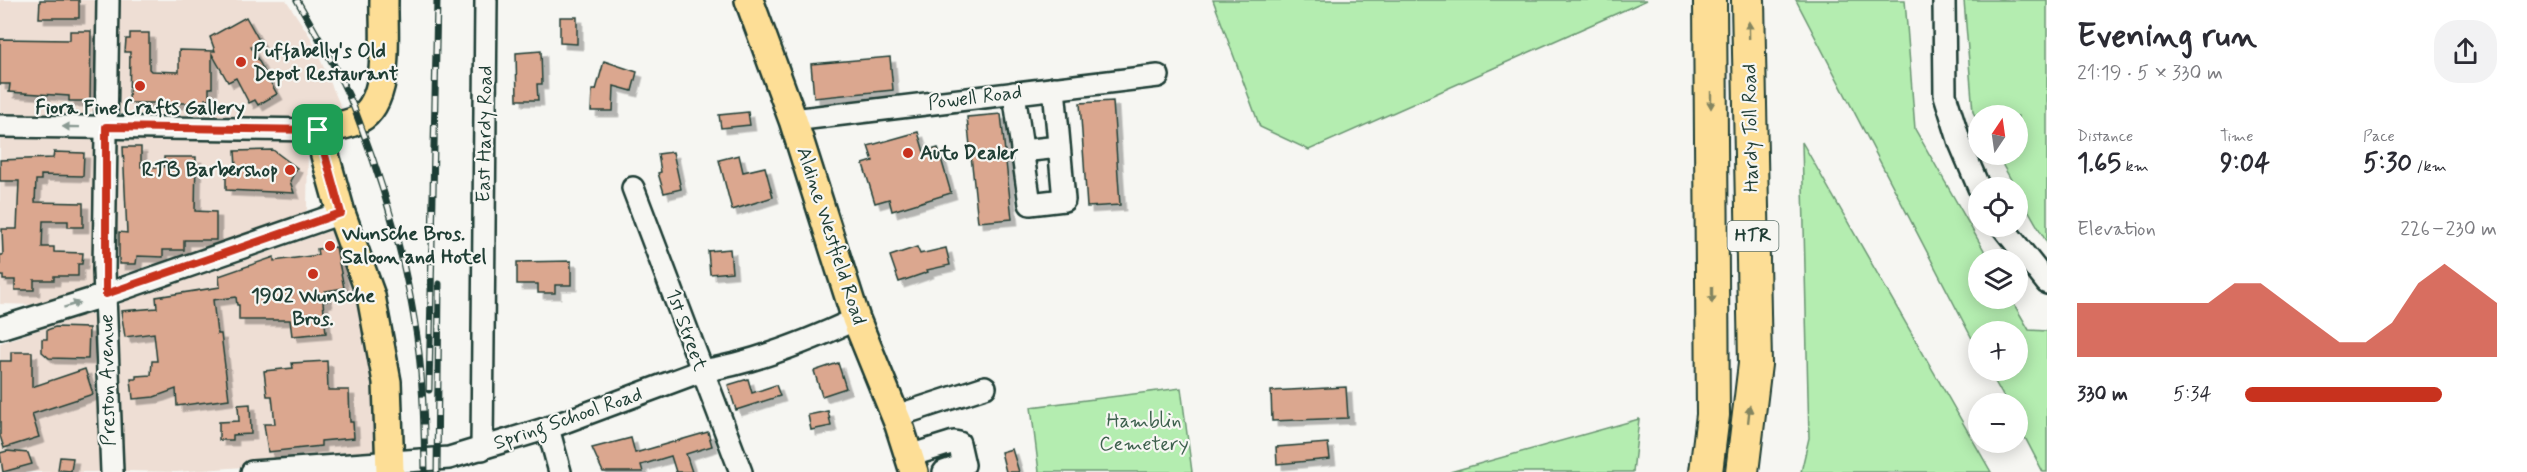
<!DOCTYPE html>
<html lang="en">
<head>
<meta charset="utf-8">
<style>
	body { margin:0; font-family:Mynerve,sans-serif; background:#f2f2f3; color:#2b2b33; height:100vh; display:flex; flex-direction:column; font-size:22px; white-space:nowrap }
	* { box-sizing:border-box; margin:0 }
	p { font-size:20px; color:#7c7c81 }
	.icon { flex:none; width:33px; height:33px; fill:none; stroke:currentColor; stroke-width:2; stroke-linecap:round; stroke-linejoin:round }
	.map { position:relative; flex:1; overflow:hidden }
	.side { display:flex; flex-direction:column; background:#fff; width:480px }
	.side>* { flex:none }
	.needle { width:39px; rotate:13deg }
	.tools { position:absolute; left:1968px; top:105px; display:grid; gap:12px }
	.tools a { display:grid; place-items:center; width:60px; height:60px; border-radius:50%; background:#fff; box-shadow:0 3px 15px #0003; font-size:30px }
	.pin { position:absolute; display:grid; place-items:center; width:51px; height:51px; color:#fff; margin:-26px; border-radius:12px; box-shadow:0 3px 9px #0006 }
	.round { display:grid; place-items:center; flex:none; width:63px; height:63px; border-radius:24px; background:#f2f2f3 }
	.summary { display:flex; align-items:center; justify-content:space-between; height:102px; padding:0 30px }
	h1 { font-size:33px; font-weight:700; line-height:45px }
	.figures { display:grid; grid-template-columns:repeat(3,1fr); gap:9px; height:102px; padding:6px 30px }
	.figures div { display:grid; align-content:center }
	.figures b { font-size:26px; font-weight:700 }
	.figures small { font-size:16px; font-weight:400 }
	.figures p { font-size:16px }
	.chart { height:168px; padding:12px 30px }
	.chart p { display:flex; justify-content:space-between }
	.chart svg { width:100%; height:108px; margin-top:6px; fill:#c8321e; opacity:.7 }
	ul { padding:0 30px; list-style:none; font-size:20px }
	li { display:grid; grid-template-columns:96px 72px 1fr; align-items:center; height:45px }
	li i { height:15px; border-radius:8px; background:#c8321e }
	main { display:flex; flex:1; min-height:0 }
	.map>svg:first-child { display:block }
</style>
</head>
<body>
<main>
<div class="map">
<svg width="2047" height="472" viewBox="0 0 2047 472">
	<defs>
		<filter id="shadow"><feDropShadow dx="5.5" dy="5.5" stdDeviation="0" flood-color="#0004"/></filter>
	</defs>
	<rect width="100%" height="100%" fill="#f6f6f2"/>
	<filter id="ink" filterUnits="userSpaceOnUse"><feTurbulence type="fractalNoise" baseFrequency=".0167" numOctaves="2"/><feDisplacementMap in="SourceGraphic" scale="12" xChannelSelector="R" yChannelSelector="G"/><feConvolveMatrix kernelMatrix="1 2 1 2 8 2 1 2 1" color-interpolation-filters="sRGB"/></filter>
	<g filter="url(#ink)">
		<g fill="#eeded4">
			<polygon points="0,0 101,0 97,106 93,111 82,115 0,115"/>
			<polygon points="116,0 286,0 311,38 344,114 334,118 119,114 115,110"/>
			<polygon points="0,137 84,138 94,141 96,146 93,286 37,305 0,304"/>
			<polygon points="122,139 304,142 308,148 307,209 304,214 118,276 113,270 115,144"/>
			<polygon points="329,231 335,231 341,237 370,339 380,447 374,457 177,472 121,471 117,307 122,302"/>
			<polygon points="88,313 97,318 102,472 0,472 0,343"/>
		</g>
		<g fill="#b4edb0" stroke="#6a9572" stroke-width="1.5">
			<polygon points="1213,0 1647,0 1309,150 1260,127"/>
			<polygon points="1796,0 1905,0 1915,129 1989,259 1978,260 1978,298 2011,299 2029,330 2047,331 2047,472 2043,472 2018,424 2018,404 2007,403 1989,371 2018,370 2018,332 1978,332 1978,350"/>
			<polygon points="1964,0 2047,0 2047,243 1997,155 2018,154 2018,116 1978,116 1978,121 1973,112"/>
			<polygon points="1802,142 1991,472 1801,472 1809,438"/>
			<polygon points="1181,388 1192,472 1039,472 1031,407"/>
			<polygon points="1639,419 1633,472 1450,472"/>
		</g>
		<g fill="#dba78f" stroke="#1f3d34" stroke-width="1.5" filter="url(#shadow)">
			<polygon points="40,0 79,0 79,18 39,18"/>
			<polygon points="246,17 260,42 251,47 277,94 258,105 255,100 249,103 236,78 228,82 212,54 212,88 209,88 209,99 205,99 204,103 129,103 130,52 125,52 126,39 130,39 130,33 149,33 149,69 151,71 179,72 179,50 215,51 210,37"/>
			<polygon points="560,17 577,17 577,44 560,43"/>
			<polygon points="70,31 91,31 90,101 69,101 69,96 9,92 10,84 0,84 0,39 70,40"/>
			<polygon points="541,51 542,84 537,84 538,100 517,100 516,53"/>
			<polygon points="890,57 893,90 814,98 811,64"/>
			<polygon points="604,61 637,72 632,91 614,86 613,111 591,111 592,90 596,90"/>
			<polygon points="1113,101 1120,205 1087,207 1080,103"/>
			<polygon points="748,112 750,125 721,128 719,115"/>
			<polygon points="1001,114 1012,219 978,222 967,117"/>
			<polygon points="918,132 924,152 938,148 951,193 892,211 889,199 875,203 863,164 873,161 868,146"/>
			<polygon points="123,147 141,147 141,167 164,167 164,157 196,157 195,211 216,212 216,240 184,240 184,250 163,250 163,257 137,256 136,264 119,264 119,232 127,233"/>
			<polygon points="273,150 297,168 290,181 294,193 226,190 226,167 236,168 235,151"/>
			<polygon points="54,152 84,153 83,176 41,175 41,180 36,180 35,202 83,203 83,227 68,227 68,221 43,221 42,247 54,247 54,252 83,253 82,264 78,264 78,276 54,276 54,280 34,280 34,290 15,290 15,280 3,280 3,276 0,276 0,255 3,255 2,229 17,229 19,181 0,181 0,160 53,158"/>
			<polygon points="673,152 681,189 664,193 658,173 661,172 658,154"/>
			<polygon points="739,155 743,172 765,167 773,197 732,210 719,160"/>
			<polygon points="336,247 344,288 325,291 327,301 323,302 326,333 292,336 290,320 239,320 239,305 237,305 236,297 213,300 217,334 221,334 229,399 177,406 176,389 154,397 133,399 131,379 136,379 136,376 151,375 152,361 157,361 154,333 125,337 121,311 157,308 156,297 220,287 219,276 274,257 274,261 318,255 317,249"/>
			<polygon points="917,247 920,254 946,248 950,265 927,270 928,272 899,282 890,256"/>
			<polygon points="730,249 732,272 710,274 708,251"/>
			<polygon points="571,261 571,285 555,285 555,293 538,293 538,284 517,284 517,262"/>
			<polygon points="55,327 89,328 88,359 49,358 42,352 42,339 47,339 47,330"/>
			<polygon points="11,352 32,352 32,387 85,369 93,394 32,414 39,437 4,448 0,436 0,361 11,361"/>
			<polygon points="327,361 328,390 349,390 350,422 353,422 354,438 321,441 321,446 268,452 264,424 275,424 272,396 267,396 264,371 293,368 292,363"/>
			<polygon points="838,363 846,388 822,396 814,371"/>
			<polygon points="748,379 752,393 776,385 780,396 736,410 728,385"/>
			<polygon points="1346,387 1348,418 1272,421 1271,391"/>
			<polygon points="250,404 251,434 233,435 233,440 219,440 219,422 239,421 238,405"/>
			<polygon points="828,411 831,426 811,430 808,415"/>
			<polygon points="708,432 712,446 686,454 692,472 676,472 671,456 641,465 643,472 603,472 592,448 631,438 635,453"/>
			<polygon points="1328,443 1330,459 1277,464 1276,447"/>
			<polygon points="1012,449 1019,472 1006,472 1001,452"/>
			<polygon points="7,451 28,453 32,464 3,472 0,453"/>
			<polygon points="60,457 73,458 71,471 58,470"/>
		</g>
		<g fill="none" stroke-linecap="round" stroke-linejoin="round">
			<g stroke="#1f3d34" stroke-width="26">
				<g id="minor">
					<polyline points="108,0 104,270 112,472"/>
					<polyline points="1944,0 1945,95 1960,143 1979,188"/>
					<polyline points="1014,93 1030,204 1064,200 1054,88"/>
					<polyline points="793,120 1158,76"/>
					<polyline points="0,126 318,130"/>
					<polyline points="1022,151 1059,147"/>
					<polyline points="633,188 741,472"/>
					<polyline points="2002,226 2047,283"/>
					<polyline points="0,328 90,300 341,213"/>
					<polyline points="896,416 985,387"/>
					<polyline points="548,428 560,472"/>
					<polyline points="482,449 486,0"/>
					<polyline points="909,456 954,442 959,443 964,465 944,472"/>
					<path d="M252 472 449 458 548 428 701 371C754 363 809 341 856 319"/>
				</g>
			</g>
			<g stroke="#1f3d34" stroke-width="32">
				<g id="major">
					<path d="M384 0C383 32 392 101 359 119 348 126 331 127 318 130L341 213 371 296 387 382 390 472"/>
					<polyline points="749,0 793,120 856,319 899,425 914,472"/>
				</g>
			</g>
			<g stroke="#1f3d34" stroke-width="36">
				<g id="highway">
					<polyline points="1706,472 1713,415 1710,0"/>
					<polyline points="1742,472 1755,364 1748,0"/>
				</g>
			</g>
			<use href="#minor" stroke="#f6f6f2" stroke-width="21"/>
			<use href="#major" stroke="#fdde96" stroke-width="27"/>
			<use href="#highway" stroke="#fdde96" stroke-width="32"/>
			<g stroke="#1f3d34" stroke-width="7">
				<g id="rail">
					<path d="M297 0C319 39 344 79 359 121 383 184 403 252 414 318 423 369 424 421 425 472"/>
					<polyline points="429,390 437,0"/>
					<polyline points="437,472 439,284"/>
				</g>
			</g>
			<use href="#rail" stroke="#f6f6f2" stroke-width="4.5" stroke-dasharray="14" stroke-linecap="butt"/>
		</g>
		<defs><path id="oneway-solid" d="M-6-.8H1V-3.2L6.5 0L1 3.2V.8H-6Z" transform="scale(1.5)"/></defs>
		<g fill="#838560">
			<use href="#oneway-solid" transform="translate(1749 30) rotate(-91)"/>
			<use href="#oneway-solid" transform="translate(1711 100) rotate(90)"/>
			<use href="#oneway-solid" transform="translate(1712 295) rotate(90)"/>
			<use href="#oneway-solid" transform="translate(1749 414) rotate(-84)"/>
		</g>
		<g fill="#8a9a93">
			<use href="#oneway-solid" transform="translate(71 127) rotate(-179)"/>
			<use href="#oneway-solid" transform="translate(72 305) rotate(-17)"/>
		</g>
	</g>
	<g fill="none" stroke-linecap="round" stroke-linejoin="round" filter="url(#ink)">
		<g stroke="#fff" stroke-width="12">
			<polygon id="route" points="106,127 318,130 341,213 106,294"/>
		</g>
		<use href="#route" stroke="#c8321e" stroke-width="8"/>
	</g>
	<g fill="#c8321e" stroke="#f6f6f2" stroke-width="2">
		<circle cx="241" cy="62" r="6"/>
		<circle cx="140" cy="86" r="6"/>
		<circle cx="908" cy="153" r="6"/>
		<circle cx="290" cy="170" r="6"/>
		<circle cx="330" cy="246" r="6"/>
		<circle cx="313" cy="274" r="6"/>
	</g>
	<g text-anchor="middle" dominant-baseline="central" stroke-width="4.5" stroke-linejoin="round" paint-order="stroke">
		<rect fill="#f6f6f2" stroke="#60746d" stroke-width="1.5" x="1727.5" y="221" width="51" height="30" rx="4.5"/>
		<g font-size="18" font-weight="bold" fill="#1f3d34">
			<text x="1753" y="236">HTR</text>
		</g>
		<g font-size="20" font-weight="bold" fill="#1f3d34" stroke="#f6f6f2" text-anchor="start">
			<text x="253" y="51">Puffabelly's Old<tspan x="253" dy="23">Depot Restaurant</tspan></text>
			<text x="140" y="108" text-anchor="middle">Fiora Fine Crafts Gallery</text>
			<text x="920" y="153">Auto Dealer</text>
			<text x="278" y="170" text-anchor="end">RTB Barbershop</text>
			<text x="342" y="234">Wunsche Bros.<tspan x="342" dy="23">Saloon and Hotel</tspan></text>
			<text x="313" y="296" text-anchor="middle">1902 Wunsche<tspan x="313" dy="23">Bros.</tspan></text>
		</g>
		<g font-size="20" fill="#1f3d34" stroke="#f6f6f2">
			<text transform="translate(975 98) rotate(-7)">Powell Road</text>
			<text transform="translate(1751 128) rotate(-91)">Hardy Toll Road</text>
			<text transform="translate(485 134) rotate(-89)">East Hardy Road</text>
			<text transform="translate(831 236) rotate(72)">Aldine Westfield Road</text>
			<text transform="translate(686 330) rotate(70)">1st Street</text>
			<text transform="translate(108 380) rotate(-91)">Preston Avenue</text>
			<text transform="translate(568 419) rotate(-19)">Spring School Road</text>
		</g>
		<g font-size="20" fill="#3d604d" stroke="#f6f6f2">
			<text x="1144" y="421">Hamblin<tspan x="1144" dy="23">Cemetery</tspan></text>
		</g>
	</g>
</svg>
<div class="tools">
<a><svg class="needle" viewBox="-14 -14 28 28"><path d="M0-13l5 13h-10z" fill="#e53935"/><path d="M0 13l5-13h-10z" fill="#7c7c81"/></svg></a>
<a><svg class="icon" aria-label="locate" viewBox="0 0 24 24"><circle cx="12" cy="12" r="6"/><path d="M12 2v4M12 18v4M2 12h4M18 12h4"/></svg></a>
<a><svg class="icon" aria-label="layers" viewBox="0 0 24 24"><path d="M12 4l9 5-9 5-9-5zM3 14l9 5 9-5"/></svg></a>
<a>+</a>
<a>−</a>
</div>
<div class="pin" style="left:318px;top:130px;background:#1e9e55"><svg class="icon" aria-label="arrive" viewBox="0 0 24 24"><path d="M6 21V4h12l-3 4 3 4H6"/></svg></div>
</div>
<section class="side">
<div class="summary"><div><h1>Evening run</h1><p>21:19 · 5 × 330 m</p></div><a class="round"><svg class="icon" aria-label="share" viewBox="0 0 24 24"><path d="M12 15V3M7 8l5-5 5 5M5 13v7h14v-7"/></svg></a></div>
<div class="figures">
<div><p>Distance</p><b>1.65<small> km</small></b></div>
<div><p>Time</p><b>9:04</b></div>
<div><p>Pace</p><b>5:30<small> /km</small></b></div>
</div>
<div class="chart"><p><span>Elevation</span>226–230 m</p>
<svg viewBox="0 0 160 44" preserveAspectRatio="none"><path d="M0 44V22L10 22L20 22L30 22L40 22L50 22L60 14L70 14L80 22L90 30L100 38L110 38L120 30L130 14L140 6L150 14L160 22V44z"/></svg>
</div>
<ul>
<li><b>330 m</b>5:34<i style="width:78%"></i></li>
</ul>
</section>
</main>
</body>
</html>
